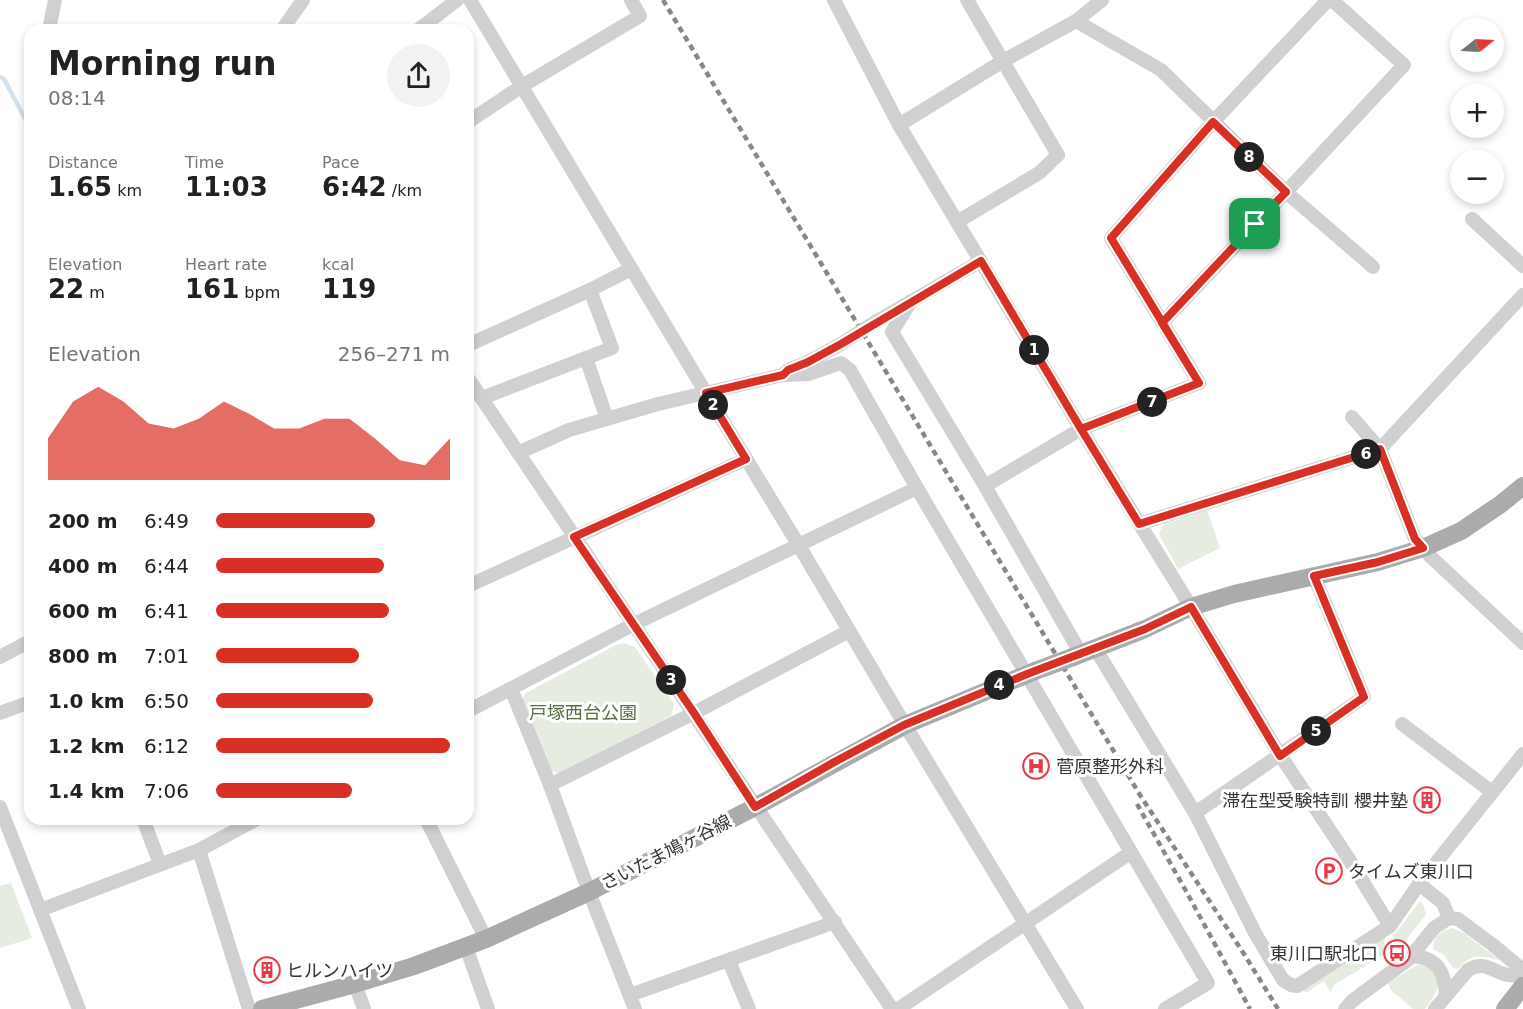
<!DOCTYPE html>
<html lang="en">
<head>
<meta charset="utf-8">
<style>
	body { margin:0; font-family:"DejaVu Sans","Noto Sans JP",sans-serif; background:#f2f2f2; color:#202124; height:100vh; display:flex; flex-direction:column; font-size:22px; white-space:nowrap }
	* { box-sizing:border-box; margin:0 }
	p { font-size:20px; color:#757577 }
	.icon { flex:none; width:33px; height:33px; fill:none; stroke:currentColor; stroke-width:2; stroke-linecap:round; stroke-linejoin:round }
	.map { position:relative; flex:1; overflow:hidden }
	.details { position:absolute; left:24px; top:24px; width:450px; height:801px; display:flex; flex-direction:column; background:#fff; border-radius:18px; box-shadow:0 3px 9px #0003 }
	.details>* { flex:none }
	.needle { width:39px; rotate:72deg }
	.tools { position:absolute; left:1450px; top:18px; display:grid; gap:12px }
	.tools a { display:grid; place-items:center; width:54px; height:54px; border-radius:50%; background:#fff; box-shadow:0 3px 9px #0003; font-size:30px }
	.pin { position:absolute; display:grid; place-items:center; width:51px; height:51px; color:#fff; margin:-26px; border-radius:12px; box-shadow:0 3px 9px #0006 }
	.km { position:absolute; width:30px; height:30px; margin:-15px; border-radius:50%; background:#222; color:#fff; font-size:16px; line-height:30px; text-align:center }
	.round { display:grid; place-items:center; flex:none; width:63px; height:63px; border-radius:32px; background:#f2f2f2 }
	.summary { display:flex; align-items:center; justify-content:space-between; height:102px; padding:0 24px }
	h1 { font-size:33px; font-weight:700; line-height:45px }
	.metrics { display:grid; grid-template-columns:repeat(3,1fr); gap:9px; height:102px; padding:6px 24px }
	.metrics div { display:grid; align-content:center }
	.metrics b { font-size:26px; font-weight:700 }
	.metrics small { font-size:16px; font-weight:400 }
	.metrics p { font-size:16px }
	.chart { height:168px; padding:12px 24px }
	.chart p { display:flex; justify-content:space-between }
	.chart svg { width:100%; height:108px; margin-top:6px; fill:#d93025; opacity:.7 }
	ul { padding:0 24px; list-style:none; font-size:20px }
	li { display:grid; grid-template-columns:96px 72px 1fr; align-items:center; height:45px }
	li i { height:15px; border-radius:8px; background:#d93025 }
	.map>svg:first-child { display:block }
</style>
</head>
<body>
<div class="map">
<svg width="1523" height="1009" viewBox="0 0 1523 1009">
	<rect width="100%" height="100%" fill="#fff"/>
	<g fill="#e6ecdf">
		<polygon points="1207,510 1220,548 1178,569 1159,534 1163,525"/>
		<polygon points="624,643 635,647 674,704 671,716 559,774 549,770 522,699 526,693 616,645"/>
		<polygon points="11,883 32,938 0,948 0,886"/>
		<polygon points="1420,901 1422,902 1426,914 1403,944 1392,949 1395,934"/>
		<path d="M1452 928 1464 933 1499 960C1481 956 1472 952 1458 969L1453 968 1443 954 1433 949C1433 937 1441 931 1452 928Z"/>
		<polygon points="1384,938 1385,939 1384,955 1335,984 1330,992 1324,981 1306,993 1302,989"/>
		<path d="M1424 964C1450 975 1436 994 1425 1009H1413L1390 989 1388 983 1417 965Z"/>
	</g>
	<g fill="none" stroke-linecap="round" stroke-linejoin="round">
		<polyline stroke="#cfe2ee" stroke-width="4.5" points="0,77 4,79 30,128"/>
		<g stroke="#d0d0d0" stroke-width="14">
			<polyline points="470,0 706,393 798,544 905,725 1077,1009"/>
			<polyline points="834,0 899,125 1081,429 1191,607 1280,755 1347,856 1390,926"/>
			<polyline points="1076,21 1161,70 1286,192 1373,267"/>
			<polyline points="49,30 55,0"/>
			<polyline points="282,30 303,0"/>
			<polyline points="418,30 457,0"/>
			<polyline points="468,122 522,86 640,16 631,0"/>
			<polyline points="899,125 1003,61 1076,21 1102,0"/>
			<polyline points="1472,219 1523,266"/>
			<polyline points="957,222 1039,173 1058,155 967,0"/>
			<polyline points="911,301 892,332 985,486 1081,654"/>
			<polyline points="877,321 981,261"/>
			<polyline points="1162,323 1286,192 1404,65 1332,0"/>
			<polyline points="468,345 590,290 631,269"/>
			<polyline points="586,358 607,419"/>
			<polyline points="784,374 788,370 808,362 841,344"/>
			<polyline points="468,378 892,1009"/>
			<polyline points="482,398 612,348 590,290"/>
			<polyline points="1352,417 1380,449 1415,539 1432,558 1523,643"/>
			<polyline points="518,453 569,430 658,404 783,375 809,374 841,363 850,370 917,488 1208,983 1165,1009"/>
			<polyline points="985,486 1081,429 1199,383 1111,238 1213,122 1328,0"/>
			<polyline points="1139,524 1380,449 1523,295"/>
			<polyline points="468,586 746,459"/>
			<polyline points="1095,648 1195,813 1255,933 1283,980 1291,985 1297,986 1390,926 1419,884 1523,754"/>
			<polyline points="0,657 30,641"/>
			<polyline points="511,689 550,785 589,892 635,1009"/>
			<polyline points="468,711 634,624 917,488"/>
			<polyline points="0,713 30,702"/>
			<polyline points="1402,724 1492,792"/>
			<polyline points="550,785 694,713 849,631"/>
			<polyline points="0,807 79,1009"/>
			<polyline points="1195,813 1364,697 1314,576"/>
			<polyline points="143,819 160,864"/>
			<polyline points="426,819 486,939"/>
			<polyline points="199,850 249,1009"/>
			<polyline points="1419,884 1443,903 1449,918"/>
			<polyline points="40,910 199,850 257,819"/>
			<polyline points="466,947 488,1009"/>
			<path d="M1413 956C1438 958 1445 972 1446 996"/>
			<polyline points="729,961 749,1009"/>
			<polyline points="355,984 364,1009"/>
			<polyline points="630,995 835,922"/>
			<polyline points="898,1009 1130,853"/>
			<polyline points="1345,1009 1352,1001 1409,959 1434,928 1449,918 1458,919 1493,945 1523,970"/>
			<path d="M1435 1009 1468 970C1483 960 1492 971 1507 975 1512 976 1518 976 1523 976"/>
		</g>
		<g stroke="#ababab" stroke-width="18">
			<polyline points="1073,657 1145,629 1191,607 1234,594 1378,562 1423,548 1461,531 1501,504 1523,486"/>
			<polyline points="262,1009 355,984 414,966 486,939 589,892 755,807 905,725 1035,671"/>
			<polyline points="1505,1009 1523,986"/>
		</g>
		<g stroke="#888" stroke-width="4.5" stroke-dasharray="6 4.5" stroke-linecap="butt">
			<polyline points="663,0 1140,795 1244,954 1278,1009"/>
			<polyline points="1137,804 1186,891 1250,1009"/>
		</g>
		<polyline stroke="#d0d0d0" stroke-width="14" points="841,344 877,321"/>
		<polyline stroke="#ababab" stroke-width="18" points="1035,671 1073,657"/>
	</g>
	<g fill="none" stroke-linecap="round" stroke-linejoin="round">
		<g stroke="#fff" stroke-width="12">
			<polyline id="route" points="1255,224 1162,323 1199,383 1081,429 981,261 841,344 808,362 788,370 783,375 706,393 746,459 574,537 694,713 755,807 838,760 904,725 1027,674 1145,629 1191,607 1280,756 1364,697 1314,576 1378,562 1423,548 1415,539 1380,449 1139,524 1081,429 1199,383 1111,238 1213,122 1286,192 1255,224"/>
		</g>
		<use href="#route" stroke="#d93025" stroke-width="8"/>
	</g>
	<defs>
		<g id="hospital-ring" transform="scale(1.35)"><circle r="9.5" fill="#fff" stroke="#e63946" stroke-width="1.5"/><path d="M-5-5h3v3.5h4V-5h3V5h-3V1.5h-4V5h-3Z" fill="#e63946"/></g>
		<g id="building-ring" transform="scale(1.35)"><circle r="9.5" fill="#fff" stroke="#e63946" stroke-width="1.5"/><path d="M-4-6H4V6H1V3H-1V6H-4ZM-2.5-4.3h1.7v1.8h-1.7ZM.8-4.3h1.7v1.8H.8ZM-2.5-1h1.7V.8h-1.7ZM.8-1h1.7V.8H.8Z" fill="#e63946"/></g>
		<g id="parking-ring" transform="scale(1.35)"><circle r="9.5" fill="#fff" stroke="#e63946" stroke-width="1.5"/><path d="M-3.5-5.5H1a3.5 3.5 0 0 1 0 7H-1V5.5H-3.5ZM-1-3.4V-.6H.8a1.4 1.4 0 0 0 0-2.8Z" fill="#e63946"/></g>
		<g id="bus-ring" transform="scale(1.35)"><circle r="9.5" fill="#fff" stroke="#e63946" stroke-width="1.5"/><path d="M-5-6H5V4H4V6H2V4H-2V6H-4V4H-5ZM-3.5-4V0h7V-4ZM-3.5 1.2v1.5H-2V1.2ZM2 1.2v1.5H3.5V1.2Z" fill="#e63946"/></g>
	</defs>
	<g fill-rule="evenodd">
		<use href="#hospital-ring" x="1036" y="766"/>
		<use href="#building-ring" x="1427" y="800"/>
		<use href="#parking-ring" x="1329" y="871"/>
		<use href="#bus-ring" x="1397" y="953"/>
		<use href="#building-ring" x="267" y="970"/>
	</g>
	<g text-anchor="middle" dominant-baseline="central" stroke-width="6" stroke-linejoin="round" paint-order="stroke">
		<g font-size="18" fill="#56703f" stroke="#fff">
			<text x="583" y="712">戸塚西台公園</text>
		</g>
		<g font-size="18" fill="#333" stroke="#fff" text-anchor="start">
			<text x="1056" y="766">菅原整形外科</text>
			<text x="1408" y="800" text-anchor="end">滞在型受験特訓 櫻井塾</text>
			<text x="1348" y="871">タイムズ東川口</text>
			<text x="1378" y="953" text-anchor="end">東川口駅北口</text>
			<text x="286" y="970">ヒルンハイツ</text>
		</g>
		<g font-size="18" fill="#333" stroke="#fff">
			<text transform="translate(666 852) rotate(-27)">さいたま鳩ヶ谷線</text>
		</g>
	</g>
</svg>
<div class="tools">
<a><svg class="needle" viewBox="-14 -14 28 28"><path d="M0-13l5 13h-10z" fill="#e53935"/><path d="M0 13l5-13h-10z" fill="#757577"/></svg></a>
<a>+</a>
<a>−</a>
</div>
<div class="pin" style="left:1255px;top:224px;background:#1e9e55"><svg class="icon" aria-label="arrive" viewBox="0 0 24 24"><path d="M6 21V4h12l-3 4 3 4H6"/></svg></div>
<b class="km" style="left:1034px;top:350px">1</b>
<b class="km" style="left:713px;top:405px">2</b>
<b class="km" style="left:671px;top:680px">3</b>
<b class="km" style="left:999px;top:685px">4</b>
<b class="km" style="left:1316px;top:731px">5</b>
<b class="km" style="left:1366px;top:454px">6</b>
<b class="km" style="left:1152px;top:402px">7</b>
<b class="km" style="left:1249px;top:157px">8</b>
<section class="details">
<div class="summary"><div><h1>Morning run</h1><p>08:14</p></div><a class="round"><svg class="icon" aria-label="share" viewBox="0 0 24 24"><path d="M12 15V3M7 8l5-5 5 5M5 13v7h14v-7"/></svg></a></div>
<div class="metrics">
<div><p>Distance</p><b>1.65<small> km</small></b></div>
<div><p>Time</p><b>11:03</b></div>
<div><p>Pace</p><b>6:42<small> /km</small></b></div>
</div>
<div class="metrics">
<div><p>Elevation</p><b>22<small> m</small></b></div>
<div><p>Heart rate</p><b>161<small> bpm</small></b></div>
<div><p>kcal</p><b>119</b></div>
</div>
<div class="chart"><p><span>Elevation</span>256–271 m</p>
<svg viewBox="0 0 160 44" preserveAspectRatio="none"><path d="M0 44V27L10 12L20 6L30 12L40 21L50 23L60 19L70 12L80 17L90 23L100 23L110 19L120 19L130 27L140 36L150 38L160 27V44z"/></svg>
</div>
<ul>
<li><b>200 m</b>6:49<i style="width:68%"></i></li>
<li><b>400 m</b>6:44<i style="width:72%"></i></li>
<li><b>600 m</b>6:41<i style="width:74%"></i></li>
<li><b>800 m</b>7:01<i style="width:61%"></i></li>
<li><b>1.0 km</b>6:50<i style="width:67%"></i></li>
<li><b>1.2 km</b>6:12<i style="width:100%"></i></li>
<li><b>1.4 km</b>7:06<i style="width:58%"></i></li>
</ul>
</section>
</div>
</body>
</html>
